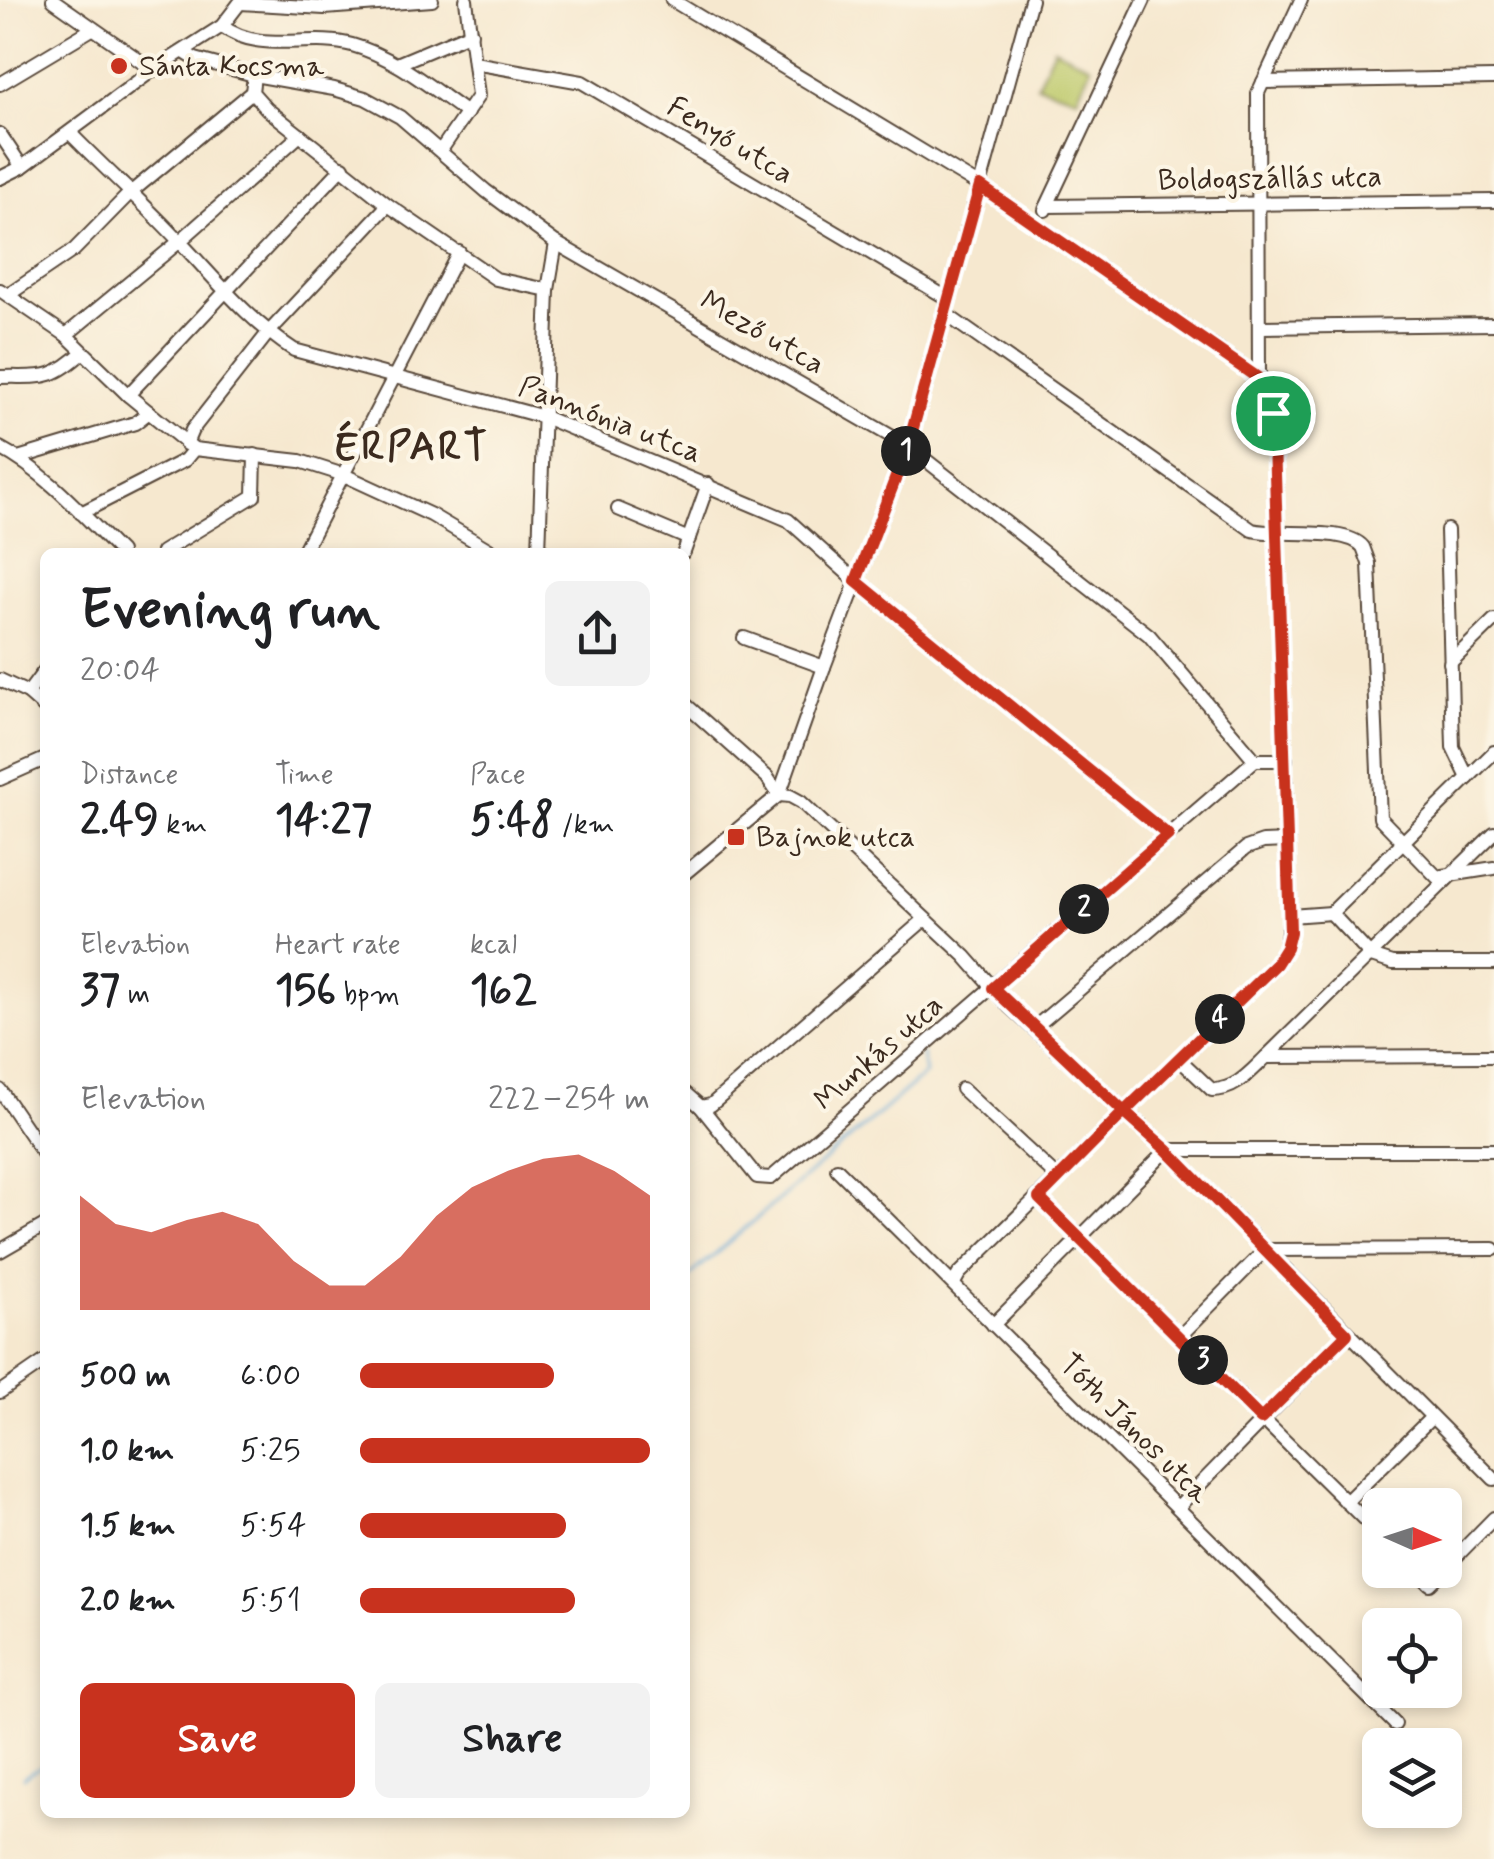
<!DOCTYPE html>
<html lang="en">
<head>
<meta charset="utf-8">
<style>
	body { margin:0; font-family:Mynerve,sans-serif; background:#f2f2f2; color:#202124; height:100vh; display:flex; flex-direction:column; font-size:38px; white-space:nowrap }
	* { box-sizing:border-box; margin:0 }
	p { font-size:32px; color:#757577 }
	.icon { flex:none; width:55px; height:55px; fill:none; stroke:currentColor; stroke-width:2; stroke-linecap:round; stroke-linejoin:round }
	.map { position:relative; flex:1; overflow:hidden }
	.panel { position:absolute; left:40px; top:548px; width:650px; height:1270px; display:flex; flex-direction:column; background:#fff; border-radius:15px; box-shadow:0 5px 15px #0003 }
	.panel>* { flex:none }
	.needle { width:65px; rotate:93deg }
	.buttons { position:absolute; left:1362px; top:1488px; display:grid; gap:20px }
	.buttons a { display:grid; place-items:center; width:100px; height:100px; border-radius:15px; background:#fff; box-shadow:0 5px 15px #0003; font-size:50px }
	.pin { position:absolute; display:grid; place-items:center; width:85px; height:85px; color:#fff; margin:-42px; border:5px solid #fff; border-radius:50%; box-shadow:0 2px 10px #0007 }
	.km { position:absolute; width:50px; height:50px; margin:-25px; border-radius:50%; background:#222; color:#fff; font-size:28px; line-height:50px; text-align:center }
	.round { display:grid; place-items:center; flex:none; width:105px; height:105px; border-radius:15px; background:#f2f2f2 }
	.overview { display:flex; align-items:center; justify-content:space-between; height:170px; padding:0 40px }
	h1 { font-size:55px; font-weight:800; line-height:75px }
	.figures { display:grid; grid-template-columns:repeat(3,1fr); gap:15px; height:170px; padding:10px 40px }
	.figures div { display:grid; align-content:center }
	.figures b { font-size:42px; font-weight:800 }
	.figures small { font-size:28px; font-weight:400 }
	.figures p { font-size:28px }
	.chart { height:280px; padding:20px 40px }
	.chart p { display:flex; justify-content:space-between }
	.chart svg { width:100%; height:180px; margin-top:10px; fill:#c8321e; opacity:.7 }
	.primary-button { display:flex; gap:20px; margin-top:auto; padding:20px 40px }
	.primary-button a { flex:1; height:115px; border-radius:15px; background:#c8321e; color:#fff; font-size:40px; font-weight:800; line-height:115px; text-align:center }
	.primary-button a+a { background:#f2f2f2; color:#202124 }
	ul { padding:0 40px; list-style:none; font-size:32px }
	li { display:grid; grid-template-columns:160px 120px 1fr; align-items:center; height:75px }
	li i { height:25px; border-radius:12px; background:#c8321e }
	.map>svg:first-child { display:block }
</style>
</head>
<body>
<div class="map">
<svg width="1494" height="1859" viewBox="0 0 1494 1859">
	<rect width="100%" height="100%" fill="#fcf5e5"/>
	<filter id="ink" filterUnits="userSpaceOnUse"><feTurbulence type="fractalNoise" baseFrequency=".01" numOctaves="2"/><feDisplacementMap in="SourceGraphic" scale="20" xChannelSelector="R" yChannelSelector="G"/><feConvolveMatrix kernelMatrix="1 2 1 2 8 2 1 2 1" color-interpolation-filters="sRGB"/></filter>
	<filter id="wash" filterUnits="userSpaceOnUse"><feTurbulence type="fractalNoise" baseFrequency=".0048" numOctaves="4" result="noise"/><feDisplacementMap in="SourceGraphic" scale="40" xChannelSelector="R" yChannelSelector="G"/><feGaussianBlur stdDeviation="2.25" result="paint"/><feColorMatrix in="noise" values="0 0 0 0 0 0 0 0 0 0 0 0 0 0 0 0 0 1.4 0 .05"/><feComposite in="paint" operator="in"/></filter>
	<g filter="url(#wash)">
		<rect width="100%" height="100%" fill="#f6e8cf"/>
		<polygon fill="#bdc96b" stroke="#7c7a44" stroke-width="2.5" points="1054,48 1091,66 1077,98 1037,85"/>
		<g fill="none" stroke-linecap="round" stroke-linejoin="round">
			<g stroke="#61a8d7" stroke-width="2.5">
				<polyline points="685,1280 925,1074 922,1054"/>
				<polyline points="24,1777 45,1763"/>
			</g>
		</g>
	</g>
	<g filter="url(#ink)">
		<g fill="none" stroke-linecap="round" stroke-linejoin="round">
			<g stroke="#574639" stroke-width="16">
				<g id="minor">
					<polyline points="53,0 153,70"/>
					<polyline points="672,0 980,186 1259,378 1270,398 1273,413 1290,916 1286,948 1277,963 959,1274 954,1283"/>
					<polyline points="240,3 324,8 432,0"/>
					<path d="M222 26C261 55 309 33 352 45 395 57 431 88 467 113"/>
					<polyline points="184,52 195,59 254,75 334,89 365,98 400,117 486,191 556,243 908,446 1149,635 1255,760"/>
					<polyline points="474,63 582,82 947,298"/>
					<polyline points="397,64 471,33"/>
					<polyline points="254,75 252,92 267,109 388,205 496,279 548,290"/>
					<polyline points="1263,82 1494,78"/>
					<polyline points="0,84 92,29"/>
					<path d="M70 133C106 170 146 205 181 243 218 282 249 321 294 350L544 417 788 520 856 581 1168 835"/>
					<polyline points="0,134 22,167"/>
					<polyline points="441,150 478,96 466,0"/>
					<polyline points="0,178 22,167 153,70 222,26 242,0"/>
					<polyline points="1047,206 1494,201"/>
					<polyline points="1045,210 1144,0"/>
					<polyline points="0,290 66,335 128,395 194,449 300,461 344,475 431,515 493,552"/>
					<polyline points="8,295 74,250 129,194 252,92"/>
					<path d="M944 313 1252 530C1278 537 1346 526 1363 547 1364 549 1368 561 1369 563L1380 818 1437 877 1494 868"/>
					<polyline points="1260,327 1494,324"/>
					<polyline points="66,335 180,241 300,135"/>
					<path d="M0 377C42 376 50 382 83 352"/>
					<polyline points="1259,378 1258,93 1301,0"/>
					<polyline points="128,395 343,167"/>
					<polyline points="186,444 192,430 268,333 388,205"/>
					<path d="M0 448C46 472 84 516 120 552"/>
					<polyline points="18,458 135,423 149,412"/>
					<polyline points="618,509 689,539"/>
					<polyline points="81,513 185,460 194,449"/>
					<polyline points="1447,530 1453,747 1468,778"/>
					<polyline points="162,552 254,496 255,455"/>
					<polyline points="303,552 459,252"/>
					<polyline points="539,552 548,290 556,243"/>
					<polyline points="684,552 708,484"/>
					<polyline points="1450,663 1494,620"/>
					<polyline points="824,667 908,446 1031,0"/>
					<polyline points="0,680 28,693 45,708"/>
					<polyline points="28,693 45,670"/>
					<polyline points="685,704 767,777 779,795 790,796 801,802 965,956 1009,1006 1167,1150 1494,1479"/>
					<polyline points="0,779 45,759"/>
					<polyline points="685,873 779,795 824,667 744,638"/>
					<polyline points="1331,913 1494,752"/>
					<polyline points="1290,916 1331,913 1371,956 1393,963 1494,963"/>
					<polyline points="1034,1028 1246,848 1263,842 1288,841"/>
					<polyline points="1266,1057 1494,833"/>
					<path d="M1179 1059 1212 1090C1236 1090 1250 1072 1266 1057L1494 1056"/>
					<polyline points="962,1089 1058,1178"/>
					<polyline points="0,1090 45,1156"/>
					<polyline points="685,1093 701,1107 757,1177 771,1178 1255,760 1286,760"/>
					<polyline points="701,1107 711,1105 925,919"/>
					<polyline points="837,1169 1395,1724"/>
					<polyline points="1039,1198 1380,1535"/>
					<polyline points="0,1251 45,1225"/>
					<polyline points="993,1325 1167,1150 1494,1150"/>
					<polyline points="1180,1336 1265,1250 1494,1249"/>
					<polyline points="0,1392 45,1361"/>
					<polyline points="1346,1502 1432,1417"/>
					<polyline points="1178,1507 1347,1334"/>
					<polyline points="1445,1568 1494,1518"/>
					<polyline points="1416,1570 1430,1584 1444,1570"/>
				</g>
			</g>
			<use href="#minor" stroke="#fff" stroke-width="12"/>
		</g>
	</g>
	<g fill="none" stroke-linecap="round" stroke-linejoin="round" filter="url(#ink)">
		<g stroke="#fff" stroke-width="20">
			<polyline id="route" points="1273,413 1270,398 1258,378 980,186 908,446 856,581 1168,835 993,988 1124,1112 1039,1198 1261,1419 1347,1334 1167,1150 1124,1112 1276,964 1286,948 1290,932 1273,413"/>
		</g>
		<use href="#route" stroke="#c8321e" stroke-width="12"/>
	</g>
	<g fill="#c8321e" stroke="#fcf5e5" stroke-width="4">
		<circle cx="119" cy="66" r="10"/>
		<rect x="726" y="827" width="20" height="20" rx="5"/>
	</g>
	<g text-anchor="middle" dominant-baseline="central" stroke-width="8" stroke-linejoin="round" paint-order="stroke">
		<g font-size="30" fill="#3b2a1e" stroke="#fcf5e5" text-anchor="start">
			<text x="139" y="66">Sánta Kocsma</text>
			<text x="756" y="837">Bajnok utca</text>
		</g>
		<g font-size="30" fill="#3b2a1e" stroke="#fcf5e5">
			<text transform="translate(730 141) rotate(31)">Fenyő utca</text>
			<text transform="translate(1270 179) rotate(-1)">Boldogszállás utca</text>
			<text transform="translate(762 333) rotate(30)">Mező utca</text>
			<text transform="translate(610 420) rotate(21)">Pannónia utca</text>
			<text transform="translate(879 1053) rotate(-41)">Munkás utca</text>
			<text transform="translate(1134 1429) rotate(45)">Tóth János utca</text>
		</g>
		<g font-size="40" font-weight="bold" letter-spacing="2.5" fill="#3b2a1e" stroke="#fcf5e5">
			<text x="412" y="448">ÉRPART</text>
		</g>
	</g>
</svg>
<div class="buttons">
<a><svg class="needle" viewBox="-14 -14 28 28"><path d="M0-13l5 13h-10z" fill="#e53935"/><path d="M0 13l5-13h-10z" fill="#757577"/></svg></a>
<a><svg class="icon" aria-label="locate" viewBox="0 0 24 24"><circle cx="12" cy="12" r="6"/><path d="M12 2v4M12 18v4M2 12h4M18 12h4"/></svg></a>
<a><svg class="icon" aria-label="layers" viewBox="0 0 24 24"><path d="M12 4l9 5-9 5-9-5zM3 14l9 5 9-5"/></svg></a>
</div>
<div class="pin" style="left:1273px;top:413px;background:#1e9e55"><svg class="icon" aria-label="arrive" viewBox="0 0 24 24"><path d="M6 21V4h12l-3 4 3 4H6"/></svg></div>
<b class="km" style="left:906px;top:451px">1</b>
<b class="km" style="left:1084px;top:909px">2</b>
<b class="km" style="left:1203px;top:1360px">3</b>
<b class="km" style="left:1220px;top:1019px">4</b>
<section class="panel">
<div class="overview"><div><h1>Evening run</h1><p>20:04</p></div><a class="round"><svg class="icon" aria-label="share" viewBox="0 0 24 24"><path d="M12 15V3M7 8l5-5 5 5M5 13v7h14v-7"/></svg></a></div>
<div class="figures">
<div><p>Distance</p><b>2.49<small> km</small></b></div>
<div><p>Time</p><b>14:27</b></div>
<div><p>Pace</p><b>5:48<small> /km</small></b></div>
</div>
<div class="figures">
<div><p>Elevation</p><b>37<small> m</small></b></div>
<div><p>Heart rate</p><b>156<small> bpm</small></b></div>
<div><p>kcal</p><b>162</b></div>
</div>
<div class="chart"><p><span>Elevation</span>222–254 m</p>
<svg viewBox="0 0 160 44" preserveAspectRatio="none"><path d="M0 44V16L10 23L20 25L30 22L40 20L50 23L60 32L70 38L80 38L90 31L100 21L110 14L120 10L130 7L140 6L150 10L160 16V44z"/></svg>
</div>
<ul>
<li><b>500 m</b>6:00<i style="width:67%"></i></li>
<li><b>1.0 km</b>5:25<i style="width:100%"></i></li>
<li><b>1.5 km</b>5:54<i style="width:71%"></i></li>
<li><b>2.0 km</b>5:51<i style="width:74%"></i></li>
</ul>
<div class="primary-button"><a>Save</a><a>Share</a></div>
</section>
</div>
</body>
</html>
